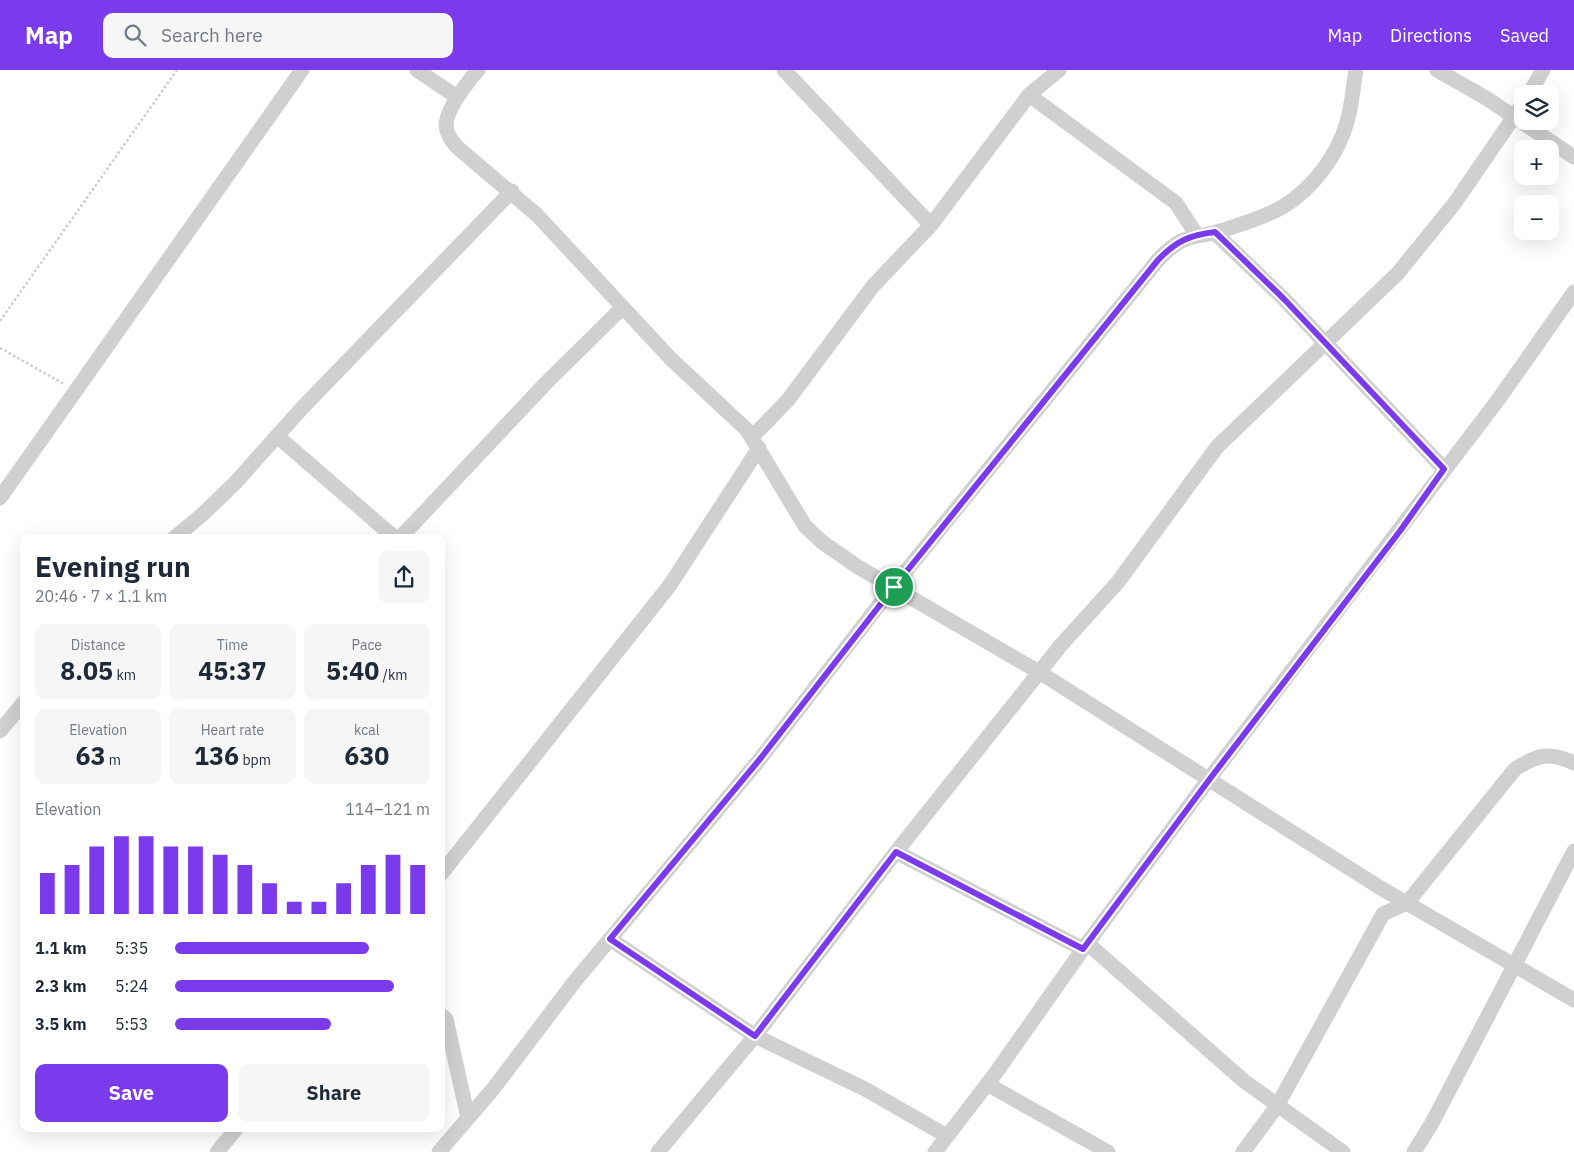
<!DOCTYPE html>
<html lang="en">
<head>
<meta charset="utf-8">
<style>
	body { margin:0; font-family:"IBM Plex Sans",sans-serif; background:#f6f6f7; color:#1f2937; height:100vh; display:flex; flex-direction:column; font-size:19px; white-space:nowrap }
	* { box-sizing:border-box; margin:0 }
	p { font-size:16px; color:#747a83 }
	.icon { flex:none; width:28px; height:28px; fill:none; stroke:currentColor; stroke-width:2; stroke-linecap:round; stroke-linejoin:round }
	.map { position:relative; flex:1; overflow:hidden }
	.side { position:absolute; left:20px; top:464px; width:425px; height:598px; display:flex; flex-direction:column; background:#fff; border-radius:10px; box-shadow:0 5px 20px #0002 }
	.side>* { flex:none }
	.tools { position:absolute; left:1514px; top:15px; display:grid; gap:10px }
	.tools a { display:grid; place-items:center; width:45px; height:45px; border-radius:10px; background:#fff; box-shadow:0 5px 20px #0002; font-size:25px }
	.pin { position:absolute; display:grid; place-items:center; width:42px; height:42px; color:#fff; margin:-21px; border:2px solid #fff; border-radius:50%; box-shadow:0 1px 5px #0007 }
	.round { display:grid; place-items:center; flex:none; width:52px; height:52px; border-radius:10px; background:#f6f6f7 }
	.head { display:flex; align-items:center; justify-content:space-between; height:85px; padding:0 15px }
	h1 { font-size:28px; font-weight:700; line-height:38px }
	.stats { display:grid; grid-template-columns:repeat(3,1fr); gap:8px; height:85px; padding:5px 15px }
	.stats div { display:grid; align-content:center; border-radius:10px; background:#f6f6f7; text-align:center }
	.stats b { font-size:25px; font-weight:700 }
	.stats small { font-size:14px; font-weight:400 }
	.stats p { font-size:14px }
	.chart { height:140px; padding:10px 15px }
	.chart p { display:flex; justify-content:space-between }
	.chart svg { width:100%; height:90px; margin-top:5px; stroke:#7c3aed; stroke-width:6 }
	.primary-button { display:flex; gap:10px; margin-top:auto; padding:10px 15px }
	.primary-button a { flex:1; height:58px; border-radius:10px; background:#7c3aed; color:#fff; font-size:20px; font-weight:700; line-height:58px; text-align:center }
	.primary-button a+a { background:#f6f6f7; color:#1f2937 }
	ul { padding:0 15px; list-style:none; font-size:16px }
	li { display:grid; grid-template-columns:80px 60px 1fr; align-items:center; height:38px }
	li i { height:12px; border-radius:6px; background:#7c3aed }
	header { display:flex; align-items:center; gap:30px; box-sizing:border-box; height:70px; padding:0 25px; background:#7c3aed; color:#fff }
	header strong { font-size:24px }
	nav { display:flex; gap:28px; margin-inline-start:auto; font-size:18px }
	.search { width:350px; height:45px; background:#f6f6f7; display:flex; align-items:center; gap:12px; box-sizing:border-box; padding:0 18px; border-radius:10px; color:#747a83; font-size:19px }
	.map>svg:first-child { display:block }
</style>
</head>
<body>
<header>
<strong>Map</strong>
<div class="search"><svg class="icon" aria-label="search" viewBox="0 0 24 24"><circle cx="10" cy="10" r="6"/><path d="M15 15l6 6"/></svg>Search here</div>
<nav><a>Map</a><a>Directions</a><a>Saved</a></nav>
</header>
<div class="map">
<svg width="1574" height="1082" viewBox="0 0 1574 1082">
	<rect width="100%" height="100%" fill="#fff"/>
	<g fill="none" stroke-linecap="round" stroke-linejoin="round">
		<g stroke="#cdcdcd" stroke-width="2.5" stroke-dasharray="2.5 2.5" stroke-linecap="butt">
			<polyline points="0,251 177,0"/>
			<polyline points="0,278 64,314"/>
		</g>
		<g stroke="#d0d0d0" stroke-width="15">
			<polyline points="417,0 457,27"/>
			<path d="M478 0C467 13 446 39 446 56 447 65 452 71 457 77L537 145 671 289 747 360 805 456 822 472 858 497 1039 602 1379 817 1574 930"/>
			<polyline points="784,0 931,155"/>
			<polyline points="1059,0 1029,25 1176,133 1196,164"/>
			<polyline points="1437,0 1486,28 1574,87"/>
			<polyline points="1529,24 1543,0"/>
			<polyline points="1215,163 1284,229 1444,399"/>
			<polyline points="277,366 395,468"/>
			<polyline points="752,367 788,330 873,216 931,155 1029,25"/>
			<polyline points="0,428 302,0"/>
			<polyline points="174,468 203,444 236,412 303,337 512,121"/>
			<polyline points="400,468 546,313 622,238"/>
			<polyline points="0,661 24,632"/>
			<polyline points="896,782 1083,879"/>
			<polyline points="441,804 670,515 759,378"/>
			<polyline points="610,869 755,966 865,1019 947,1066"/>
			<polyline points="1087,873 1244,1011 1343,1082"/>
			<polyline points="441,945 446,949 468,1048"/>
			<polyline points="987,1014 1108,1082"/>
			<polyline points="217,1082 237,1058"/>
			<path d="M439 1082 493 1019 575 911 760 689 893 517 1158 190C1186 161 1191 170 1224 160 1244 153 1266 147 1284 136 1313 118 1338 85 1347 52 1352 36 1353 17 1356 0"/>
			<polyline points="658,1082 755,966 896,782 1061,575 1118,512 1217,377 1398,203 1454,134 1522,35"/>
			<polyline points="935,1082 995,1004 1083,879 1209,709 1498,330 1574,222"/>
			<path d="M1243 1082 1277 1036 1383 844 1407 833 1515 699C1537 685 1549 681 1574 693"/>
			<polyline points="1414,1082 1432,1053 1574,781"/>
		</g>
	</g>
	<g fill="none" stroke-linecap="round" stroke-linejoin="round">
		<g stroke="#fff" stroke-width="10">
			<path id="route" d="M1215 162 1284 229 1444 399 1400 461 1209 710 1083 879 896 782 755 966 610 869 760 689 894 517 1158 190C1176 171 1190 165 1215 162Z"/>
		</g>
		<use href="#route" stroke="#7c3aed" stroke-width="6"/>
	</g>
</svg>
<div class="tools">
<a><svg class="icon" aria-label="layers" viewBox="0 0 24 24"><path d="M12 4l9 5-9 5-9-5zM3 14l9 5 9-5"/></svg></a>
<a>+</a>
<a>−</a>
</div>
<div class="pin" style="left:894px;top:517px;background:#1e9e55"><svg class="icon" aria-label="arrive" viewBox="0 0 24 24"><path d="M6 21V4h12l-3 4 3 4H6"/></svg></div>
<section class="side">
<div class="head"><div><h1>Evening run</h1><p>20:46 · 7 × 1.1 km</p></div><a class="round"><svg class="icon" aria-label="share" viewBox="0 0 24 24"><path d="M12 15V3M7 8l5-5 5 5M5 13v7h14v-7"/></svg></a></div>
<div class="stats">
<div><p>Distance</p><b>8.05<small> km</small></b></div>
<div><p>Time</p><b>45:37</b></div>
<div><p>Pace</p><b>5:40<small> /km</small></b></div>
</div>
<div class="stats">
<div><p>Elevation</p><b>63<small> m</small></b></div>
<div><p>Heart rate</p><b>136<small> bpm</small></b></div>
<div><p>kcal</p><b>630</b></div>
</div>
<div class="chart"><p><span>Elevation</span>114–121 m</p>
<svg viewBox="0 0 160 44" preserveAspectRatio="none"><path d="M5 44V24M15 44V20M25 44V11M35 44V6M45 44V6M55 44V11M65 44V11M75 44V15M85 44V20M95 44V29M105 44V38M115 44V38M125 44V29M135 44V20M145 44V15M155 44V20"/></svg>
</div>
<ul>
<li><b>1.1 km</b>5:35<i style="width:76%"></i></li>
<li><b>2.3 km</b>5:24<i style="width:86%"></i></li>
<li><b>3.5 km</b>5:53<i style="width:61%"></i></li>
</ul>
<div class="primary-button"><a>Save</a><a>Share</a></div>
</section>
</div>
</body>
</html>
